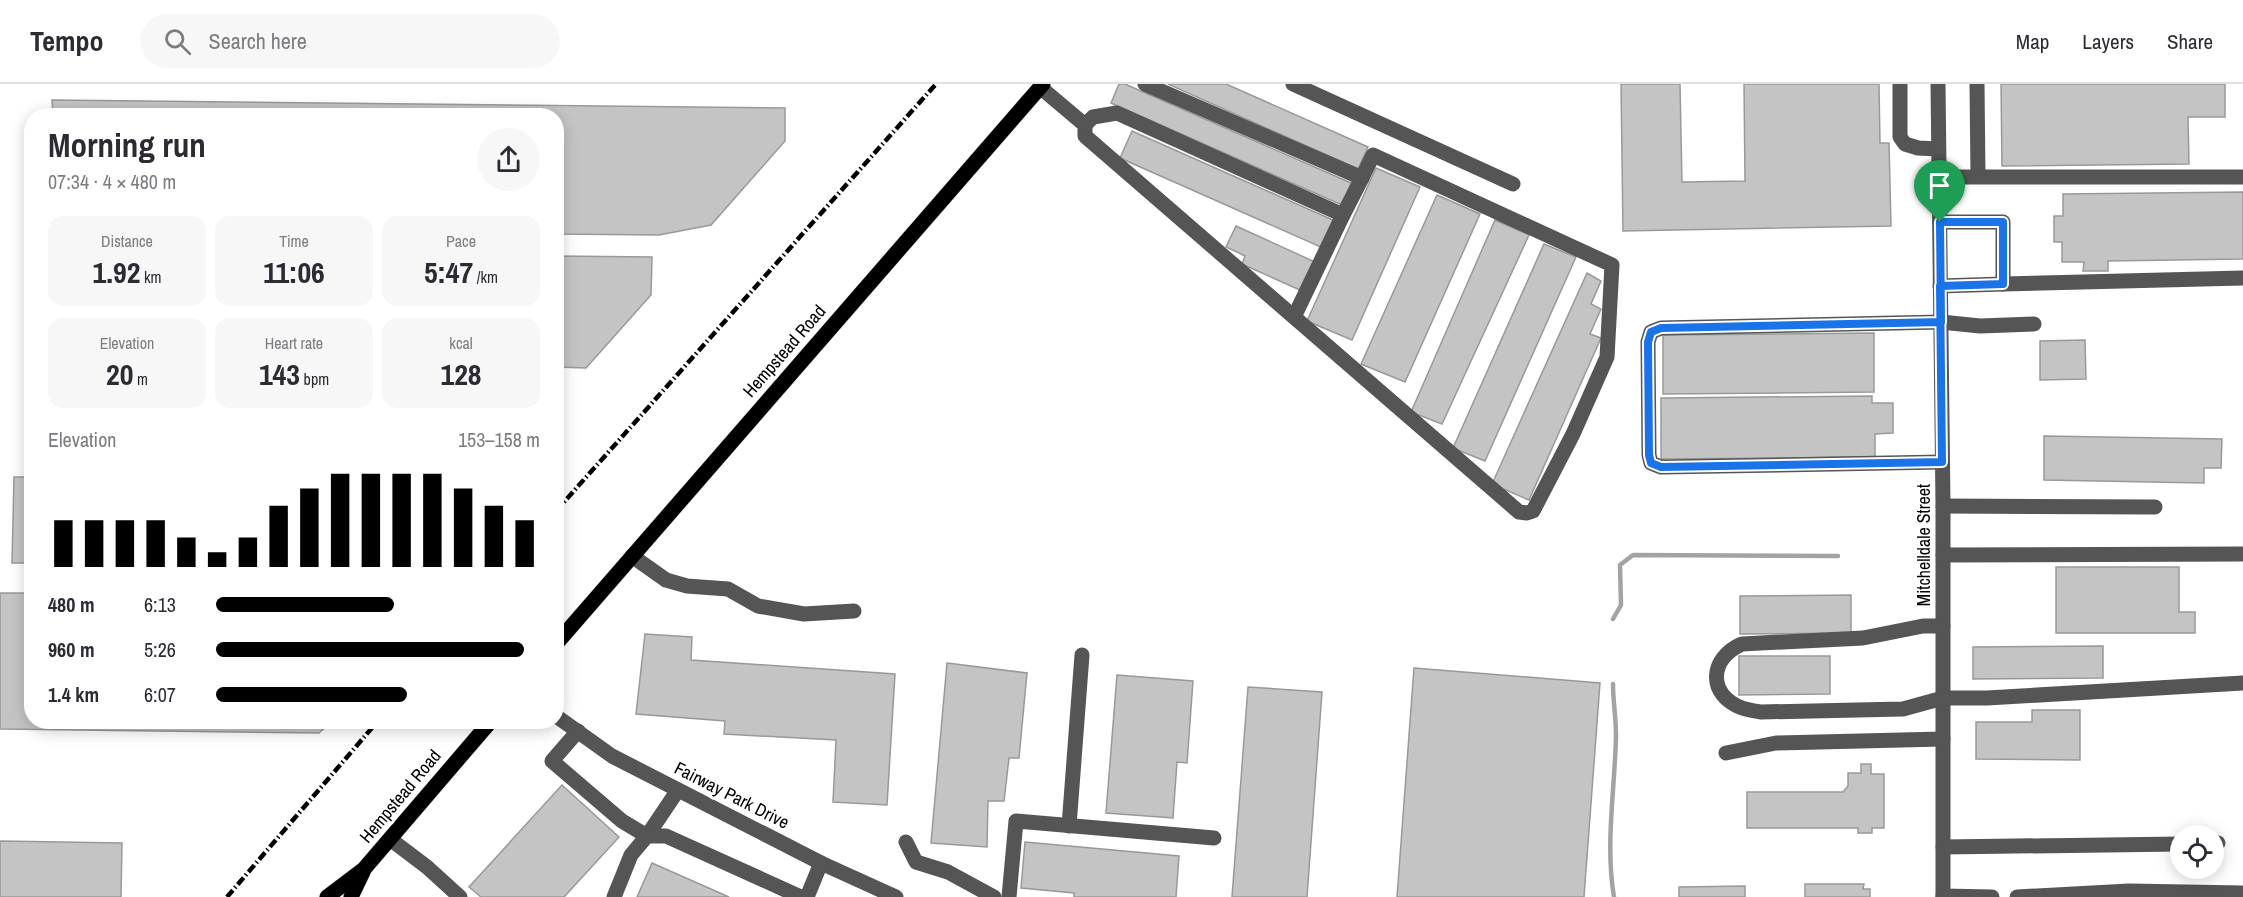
<!DOCTYPE html>
<html lang="en">
<head>
<meta charset="utf-8">
<style>
	body { margin:0; font-family:"Archivo Narrow",sans-serif; background:#f7f7f7; color:#2b2b33; height:100vh; display:flex; flex-direction:column; font-size:22px; white-space:nowrap }
	* { box-sizing:border-box; margin:0 }
	p { font-size:20px; color:#7c7c81 }
	.icon { flex:none; width:33px; height:33px; fill:none; stroke:currentColor; stroke-width:2; stroke-linecap:round; stroke-linejoin:round }
	.map { position:relative; flex:1; overflow:hidden }
	.panel { position:absolute; left:24px; top:24px; width:540px; height:621px; display:flex; flex-direction:column; background:#fff; border-radius:24px; box-shadow:0 3px 15px #0003 }
	.panel>* { flex:none }
	.controls { position:absolute; left:2170px; top:741px; display:grid; gap:12px }
	.controls a { display:grid; place-items:center; width:54px; height:54px; border-radius:50%; background:#fff; box-shadow:0 3px 15px #0003; font-size:30px }
	.pin { position:absolute; display:grid; place-items:center; width:51px; height:51px; color:#fff; margin:-62px -26px; border-radius:50% 50% 50% 0; rotate:-45deg; box-shadow:0 0 6px #0007 }
	.pin .icon { rotate:45deg }
	.round { display:grid; place-items:center; flex:none; width:63px; height:63px; border-radius:32px; background:#f7f7f7 }
	.headline { display:flex; align-items:center; justify-content:space-between; height:102px; padding:0 24px }
	h1 { font-size:33px; font-weight:700; line-height:45px }
	.stats { display:grid; grid-template-columns:repeat(3,1fr); gap:9px; height:102px; padding:6px 24px }
	.stats div { display:grid; align-content:center; border-radius:15px; background:#f7f7f7; text-align:center }
	.stats b { font-size:30px; font-weight:700 }
	.stats small { font-size:16px; font-weight:400 }
	.stats p { font-size:16px }
	.chart { height:168px; padding:12px 24px }
	.chart p { display:flex; justify-content:space-between }
	.chart svg { width:100%; height:108px; margin-top:6px; stroke:#000; stroke-width:6 }
	ul { padding:0 24px; list-style:none; font-size:20px }
	li { display:grid; grid-template-columns:96px 72px 1fr; align-items:center; height:45px }
	li i { height:15px; border-radius:8px; background:#000 }
	header { display:flex; align-items:center; gap:36px; box-sizing:border-box; height:84px; padding:0 30px; background:#fff; border-bottom:2px solid #e1e1e2 }
	header strong { font-size:28px }
	nav { display:flex; gap:33px; margin-inline-start:auto; font-size:21px }
	.search { width:420px; height:54px; background:#f7f7f7; display:flex; align-items:center; gap:15px; box-sizing:border-box; padding:0 21px; border-radius:33px; color:#7c7c81; font-size:22px }
	.map>svg:first-child { display:block }
</style>
</head>
<body>
<header>
<strong>Tempo</strong>
<div class="search"><svg class="icon" aria-label="search" viewBox="0 0 24 24"><circle cx="10" cy="10" r="6"/><path d="M15 15l6 6"/></svg>Search here</div>
<nav><a>Map</a><a>Layers</a><a>Share</a></nav>
</header>
<div class="map">
<svg width="2243" height="813" viewBox="0 0 2243 813">
	<rect width="100%" height="100%" fill="#fff"/>
	<g fill="none" stroke-linecap="round" stroke-linejoin="round">
		<g stroke="#a3a3a3" stroke-width="4.5">
			<polyline points="1613,535 1621,521 1620,481 1633,471 1838,472"/>
			<path d="M1613 600C1613 617 1616 634 1616 651 1615 705 1605 760 1614 813"/>
		</g>
	</g>
	<g fill="#c4c4c4" stroke="#999" stroke-width="1.5">
		<polygon points="1119,0 1125,0 1351,99 1342,121 1111,19"/>
		<polygon points="1168,0 1226,0 1368,63 1358,85"/>
		<polygon points="1621,0 1680,0 1682,98 1745,97 1744,0 1879,0 1880,59 1889,59 1891,142 1623,147"/>
		<polygon points="2001,0 2225,0 2225,33 2188,33 2189,80 2002,82"/>
		<polygon points="52,16 785,24 785,57 711,141 659,151 556,150 556,32 53,32"/>
		<polygon points="1132,47 1335,137 1323,164 1120,74"/>
		<polygon points="1376,84 1420,103 1352,256 1307,237"/>
		<polygon points="2243,108 2243,175 2108,177 2108,187 2083,187 2084,178 2062,178 2062,158 2054,158 2054,132 2063,132 2063,110"/>
		<polygon points="1437,111 1480,130 1405,298 1361,280"/>
		<polygon points="1495,136 1529,151 1442,340 1411,328"/>
		<polygon points="1236,142 1315,178 1302,207 1242,180 1245,172 1226,163"/>
		<polygon points="1544,160 1576,173 1485,377 1453,364"/>
		<polygon points="556,172 652,173 651,211 586,284 556,283"/>
		<polygon points="1587,189 1601,197 1591,220 1601,225 1590,250 1601,254 1529,416 1492,400"/>
		<polygon points="1874,249 1874,308 1663,310 1663,251"/>
		<polygon points="2085,256 2086,295 2040,296 2040,257"/>
		<polygon points="1872,312 1872,319 1893,319 1893,349 1875,350 1875,373 1661,375 1661,314"/>
		<polygon points="2044,352 2222,355 2221,384 2204,384 2204,399 2044,396"/>
		<polygon points="14,393 32,393 32,479 12,479"/>
		<polygon points="2056,483 2179,483 2179,528 2195,528 2195,549 2056,549"/>
		<polygon points="0,509 32,509 32,638 331,638 319,649 0,645"/>
		<polygon points="1851,511 1851,549 1740,550 1740,512"/>
		<polygon points="645,550 692,553 691,576 895,590 887,721 833,718 836,656 724,650 725,637 636,630"/>
		<polygon points="2103,562 2103,594 1973,595 1973,563"/>
		<polygon points="1739,572 1830,572 1830,610 1739,611"/>
		<polygon points="947,579 1027,589 1019,674 1009,674 1004,717 988,717 987,763 931,759"/>
		<polygon points="1414,584 1600,599 1584,813 1397,813"/>
		<polygon points="1117,591 1193,597 1187,679 1177,678 1173,734 1106,729"/>
		<polygon points="1248,603 1322,608 1307,813 1232,813"/>
		<polygon points="2032,626 2080,626 2080,676 1976,675 1976,638 2032,638"/>
		<polygon points="1861,680 1871,680 1871,690 1884,690 1884,744 1872,744 1872,749 1858,749 1858,744 1747,744 1747,708 1843,708 1848,702 1848,689 1861,689"/>
		<polygon points="562,701 619,753 564,813 481,813 469,803"/>
		<polygon points="0,757 122,759 121,813 0,813"/>
		<polygon points="1025,758 1179,772 1176,813 1074,813 1074,809 1021,804"/>
		<polygon points="652,779 729,813 637,813"/>
		<polygon points="1805,800 1864,800 1863,805 1870,805 1870,813 1805,813"/>
		<polygon points="1745,802 1745,813 1679,813 1679,803"/>
	</g>
	<g fill="none" stroke-linecap="round" stroke-linejoin="round">
		<g stroke="#dbdbdb" stroke-width="16">
			<g id="major">
				<polyline points="556,560 1043,0"/>
				<polyline points="327,813 364,785 490,638"/>
				<polyline points="351,813 363,788"/>
			</g>
		</g>
		<g stroke="#555" stroke-width="15">
			<polyline points="1293,0 1513,100"/>
			<polyline points="1900,0 1900,53 1905,60 1918,64 1938,65"/>
			<polyline points="1938,0 1943,420 1943,813"/>
			<polyline points="1977,0 1978,92"/>
			<polyline points="1040,3 1085,41 1085,52 1519,428 1527,429 1533,427 1573,350 1607,273 1612,181 1373,71 1362,94 1145,0"/>
			<polyline points="1085,41 1093,33 1117,29 1343,131 1294,233"/>
			<polyline points="1939,93 2243,93"/>
			<polyline points="1343,131 1362,94"/>
			<polyline points="1940,138 2003,138 2003,200 1940,202"/>
			<polyline points="2003,200 2243,194"/>
			<polyline points="1942,378 1661,383 1651,379 1649,371 1648,258 1651,248 1661,244 1941,238 1980,242 2034,240"/>
			<polyline points="1943,422 2155,423"/>
			<polyline points="1943,471 2243,470"/>
			<polyline points="632,472 666,496 687,502 728,505 758,522 804,530 854,527"/>
			<path d="M1943 542H1923L1863 554 1742 560C1709 574 1707 611 1742 624 1748 626 1755 627 1761 628L1903 625 1943 614H1987L2243 599"/>
			<polyline points="556,632 612,672 821,779 896,813"/>
			<polyline points="578,647 552,677 622,737 647,752 678,706"/>
			<polyline points="1726,669 1776,659 1943,655"/>
			<polyline points="1069,742 1082,571"/>
			<polyline points="390,755 427,783 460,813"/>
			<polyline points="906,758 916,778 948,788 994,813"/>
			<polyline points="2214,759 2218,759"/>
			<polyline points="1943,763 2181,760"/>
			<polyline points="1943,812 1992,813"/>
			<polyline points="614,813 631,771 647,752 666,752 801,813"/>
			<polyline points="807,813 821,779"/>
			<polyline points="1009,813 1016,737 1214,754"/>
			<polyline points="2017,813 2129,807 2243,809"/>
		</g>
		<use href="#major" stroke="#000" stroke-width="15"/>
		<g stroke="#000" stroke-width="4.5" stroke-dasharray="9 3 1.5 3" stroke-linecap="butt">
			<polyline points="556,427 936,0"/>
			<polyline points="227,813 377,638"/>
		</g>
	</g>
	<g fill="none" stroke-linecap="round" stroke-linejoin="round">
		<g stroke="#fff" stroke-width="12">
			<polyline id="route" points="1940,138 1941,238 1661,244 1651,248 1648,258 1649,371 1651,379 1661,383 1942,378 1940,202 2003,200 2003,138 1940,138"/>
		</g>
		<use href="#route" stroke="#1a73e8" stroke-width="8"/>
	</g>
	<g text-anchor="middle" dominant-baseline="central" stroke-width="6" stroke-linejoin="round" paint-order="stroke">
		<g font-size="18" fill="#000" stroke="#fff">
			<text transform="translate(784 267) rotate(-49)">Hempstead Road</text>
			<text transform="translate(1923 461) rotate(-90)">Mitchelldale Street</text>
			<text transform="translate(732 711) rotate(27)">Fairway Park Drive</text>
			<text transform="translate(400 712) rotate(-50)">Hempstead Road</text>
		</g>
	</g>
</svg>
<div class="controls">
<a><svg class="icon" aria-label="locate" viewBox="0 0 24 24"><circle cx="12" cy="12" r="6"/><path d="M12 2v4M12 18v4M2 12h4M18 12h4"/></svg></a>
</div>
<div class="pin" style="left:1940px;top:138px;background:#1e9e55"><svg class="icon" aria-label="arrive" viewBox="0 0 24 24"><path d="M6 21V4h12l-3 4 3 4H6"/></svg></div>
<section class="panel">
<div class="headline"><div><h1>Morning run</h1><p>07:34 · 4 × 480 m</p></div><a class="round"><svg class="icon" aria-label="share" viewBox="0 0 24 24"><path d="M12 15V3M7 8l5-5 5 5M5 13v7h14v-7"/></svg></a></div>
<div class="stats">
<div><p>Distance</p><b>1.92<small> km</small></b></div>
<div><p>Time</p><b>11:06</b></div>
<div><p>Pace</p><b>5:47<small> /km</small></b></div>
</div>
<div class="stats">
<div><p>Elevation</p><b>20<small> m</small></b></div>
<div><p>Heart rate</p><b>143<small> bpm</small></b></div>
<div><p>kcal</p><b>128</b></div>
</div>
<div class="chart"><p><span>Elevation</span>153–158 m</p>
<svg viewBox="0 0 160 44" preserveAspectRatio="none"><path d="M5 44V25M15 44V25M25 44V25M35 44V25M45 44V32M55 44V38M65 44V32M75 44V19M85 44V12M95 44V6M105 44V6M115 44V6M125 44V6M135 44V12M145 44V19M155 44V25"/></svg>
</div>
<ul>
<li><b>480 m</b>6:13<i style="width:55%"></i></li>
<li><b>960 m</b>5:26<i style="width:95%"></i></li>
<li><b>1.4 km</b>6:07<i style="width:59%"></i></li>
</ul>
</section>
</div>
</body>
</html>
